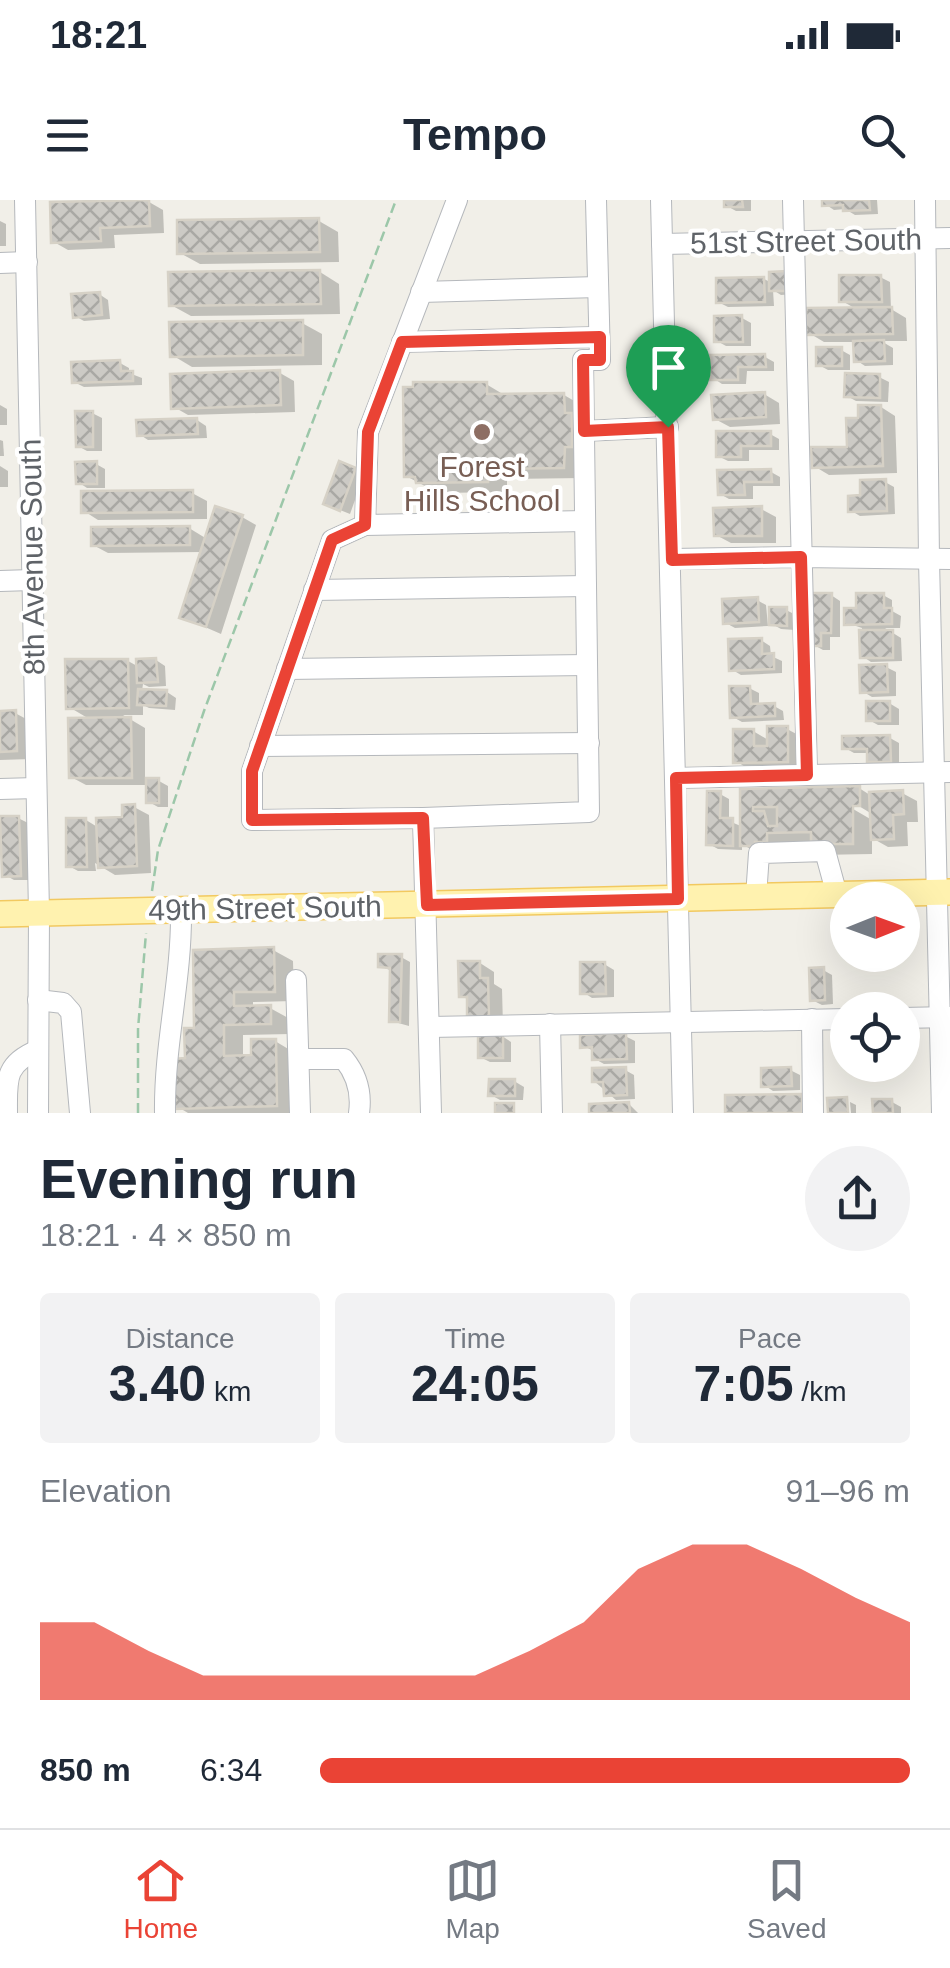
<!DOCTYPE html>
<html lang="en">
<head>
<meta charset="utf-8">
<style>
	body { margin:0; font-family:Helvetica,sans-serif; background:#f2f2f3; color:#1f2937; height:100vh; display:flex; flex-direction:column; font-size:38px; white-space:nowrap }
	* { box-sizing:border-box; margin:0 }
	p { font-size:32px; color:#747a83 }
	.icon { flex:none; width:55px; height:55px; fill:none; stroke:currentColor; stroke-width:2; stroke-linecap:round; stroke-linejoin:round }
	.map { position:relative; height:913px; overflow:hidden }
	.sheet { display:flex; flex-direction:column; background:#fff; flex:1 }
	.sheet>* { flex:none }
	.needle { width:65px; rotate:89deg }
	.controls { position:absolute; left:830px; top:682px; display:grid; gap:20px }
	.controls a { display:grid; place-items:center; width:90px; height:90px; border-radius:50%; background:#fff; box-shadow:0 10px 40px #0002; font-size:50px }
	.pin { position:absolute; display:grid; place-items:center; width:85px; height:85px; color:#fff; margin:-102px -42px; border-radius:50% 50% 50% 0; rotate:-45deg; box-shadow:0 0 10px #0007 }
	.pin .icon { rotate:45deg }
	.round { display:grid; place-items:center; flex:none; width:105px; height:105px; border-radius:52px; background:#f2f2f3 }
	.summary { display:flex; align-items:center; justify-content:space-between; height:170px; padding:0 40px }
	h1 { font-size:55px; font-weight:700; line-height:75px }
	.figures { display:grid; grid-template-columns:repeat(3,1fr); gap:15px; height:170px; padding:10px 40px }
	.figures div { display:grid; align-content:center; border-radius:10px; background:#f2f2f3; text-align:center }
	.figures b { font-size:50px; font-weight:700 }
	.figures small { font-size:28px; font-weight:400 }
	.figures p { font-size:28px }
	.chart { height:280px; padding:20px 40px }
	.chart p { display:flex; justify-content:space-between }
	.chart svg { width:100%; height:180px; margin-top:10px; fill:#ea4335; opacity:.7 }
	ul { padding:0 40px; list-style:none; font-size:32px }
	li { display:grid; grid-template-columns:160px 120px 1fr; align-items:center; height:75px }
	li i { height:25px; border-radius:12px; background:#ea4335 }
	.status { display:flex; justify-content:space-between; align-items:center; height:70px; padding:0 50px; background:#fff; direction:ltr }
	.status svg { height:28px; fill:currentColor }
	header { display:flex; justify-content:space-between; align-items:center; height:130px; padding:0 40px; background:#fff; font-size:45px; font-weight:700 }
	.menu { display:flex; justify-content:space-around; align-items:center; height:140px; border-top:2px solid #e0e1e3; background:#fff; font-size:28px; color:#747a83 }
	.menu a { display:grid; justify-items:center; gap:5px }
	.menu .active { color:#ea4335 }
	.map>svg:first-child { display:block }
</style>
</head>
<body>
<div class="status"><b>18:21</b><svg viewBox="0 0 49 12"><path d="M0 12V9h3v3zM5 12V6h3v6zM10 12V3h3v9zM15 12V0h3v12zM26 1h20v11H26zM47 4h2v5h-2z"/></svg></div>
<header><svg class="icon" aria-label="menu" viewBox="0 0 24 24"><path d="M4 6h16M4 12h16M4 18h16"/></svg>Tempo<svg class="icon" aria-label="search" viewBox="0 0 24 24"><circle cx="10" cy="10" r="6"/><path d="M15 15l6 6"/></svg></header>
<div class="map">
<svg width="950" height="913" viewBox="0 0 950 913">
	<defs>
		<pattern id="building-cross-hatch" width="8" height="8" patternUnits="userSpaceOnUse" patternTransform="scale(2.5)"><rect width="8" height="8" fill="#cccac5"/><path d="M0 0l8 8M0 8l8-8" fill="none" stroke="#a9a8a4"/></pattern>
	</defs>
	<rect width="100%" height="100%" fill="#f1efe8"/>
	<g fill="#0003" fill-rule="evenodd">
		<polygon points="726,0 751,0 751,11 736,11 727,6"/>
		<polygon points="824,0 877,0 878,14 855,15 845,9 834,10 825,4"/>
		<polygon points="149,2 163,10 164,33 114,35 115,48 68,50 54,42"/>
		<polygon points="0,21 6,24 6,46 0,46"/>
		<polygon points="319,21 338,32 339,62 200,64 180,53"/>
		<polygon points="320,72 339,84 340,114 191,116 171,105"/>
		<polygon points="880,77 890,82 891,109 906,118 907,141 881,141 893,148 893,165 865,166 856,160 856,142 824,142 809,133 858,110 842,101"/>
		<polygon points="764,79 794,94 781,95 773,90 774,106 728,107 718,102"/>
		<polygon points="99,94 108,100 110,119 84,121 75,116"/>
		<polygon points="742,118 751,123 751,146 726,146 717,141"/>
		<polygon points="302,123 322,134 322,165 192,167 172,155"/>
		<polygon points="841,150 850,155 850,170 828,170 819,165"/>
		<polygon points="712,157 765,157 774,162 774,171 747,171 746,184 722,184 713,178"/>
		<polygon points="120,163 129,168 129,173 142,178 142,185 84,187 74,182"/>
		<polygon points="280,173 294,181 295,212 188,215 174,207"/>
		<polygon points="879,177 889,182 888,202 856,201 847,196"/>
		<polygon points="486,184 506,196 564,195 583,206 583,278 507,279 507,292 438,293 406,276 415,189"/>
		<polygon points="764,194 779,203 780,224 730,227 715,219"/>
		<polygon points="0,205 7,209 7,225 0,225"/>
		<polygon points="881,207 895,216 897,273 829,275 814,266 849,249"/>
		<polygon points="92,213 102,218 102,251 87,251 78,246"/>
		<polygon points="197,220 206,226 207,238 148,240 139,234"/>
		<polygon points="719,234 770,234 779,239 779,250 749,250 749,261 728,261 718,256"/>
		<polygon points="0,240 3,241 4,256 0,256"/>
		<polygon points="96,264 105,269 105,288 87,288 78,282"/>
		<polygon points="340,264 364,275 350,314 335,308"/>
		<polygon points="0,266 8,271 8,287 0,287"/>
		<polygon points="720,272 771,272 780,277 780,286 753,286 753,299 729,299 720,294"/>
		<polygon points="885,282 894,287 895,314 860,316 850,310"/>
		<polygon points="192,293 207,301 207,319 98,320 84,311"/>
		<polygon points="761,309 776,317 776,343 731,343 716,335"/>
		<polygon points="242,317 256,325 221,434 182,417 203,352 108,353 93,345 189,328 207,339"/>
		<polygon points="831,395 840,401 840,437 830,437 830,450 823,450 814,445"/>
		<polygon points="883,395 892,400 892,411 901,416 900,428 885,428 901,438 902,461 871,462 862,456 862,428 847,423 858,411"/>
		<polygon points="757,400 766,405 768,426 735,428 726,423"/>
		<polygon points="786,410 796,415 795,430 781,429 772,424"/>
		<polygon points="761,440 770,446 771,456 782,461 782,473 741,475 731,469"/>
		<polygon points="156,460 165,466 166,486 149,487 143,484 142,491 167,492 176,498 175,510 149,508 143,505 143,515 123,515 145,528 145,581 159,581 168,586 168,607 158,607 149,602 148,585 86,585 71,577 91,520 69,507 128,461 139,467"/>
		<polygon points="886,467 896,472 896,496 872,497 862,491"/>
		<polygon points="749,488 759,493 759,506 774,506 783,511 784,520 742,522 733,517"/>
		<polygon points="889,503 899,509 899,525 878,525 869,520"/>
		<polygon points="0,513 15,513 30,521 31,559 0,560"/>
		<polygon points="787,529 802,537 802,569 750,570 736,561 753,531 770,541"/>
		<polygon points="890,538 899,543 899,566 878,566 869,561 869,553 854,553 845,548"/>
		<path d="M859 588 870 595 902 593 917 601 918 622H907L908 646 888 647 872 638V654L762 656 742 644V650L718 649 709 644 720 594 729 599V621L743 627 742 591ZM844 597 872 614V620L841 602Z"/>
		<polygon points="134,607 149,615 151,673 115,675 95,663 96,671 78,671 69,666 86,620 99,628 125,619"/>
		<polygon points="18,618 28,623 30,680 14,680 5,675"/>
		<polygon points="273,750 293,761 294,801 253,802 253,808 270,808 290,819 290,834 243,835 243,858 253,858 275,841 295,853 296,913 188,913 178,907 197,830"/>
		<polygon points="401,757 410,762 409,826 391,821 392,771 380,766"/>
		<polygon points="480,763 494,772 494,784 502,789 503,826 484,826 469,800 462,796"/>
		<polygon points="604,764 614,770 614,797 592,798 583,792"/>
		<polygon points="823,770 832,775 833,804 822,805 812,800"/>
		<polygon points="502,836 511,842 511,862 490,862 480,857"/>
		<polygon points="625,836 635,841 635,863 604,864 595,859 594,851 583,846"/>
		<polygon points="625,870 634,875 635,899 616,900 594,881"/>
		<polygon points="790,870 800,875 800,890 773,891 764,885"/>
		<polygon points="514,881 524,887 523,900 500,900 491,895"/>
		<polygon points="850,902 856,905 856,913 851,913"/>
		<polygon points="875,902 892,902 901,907 901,913 875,913"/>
		<polygon points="629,904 638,913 592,913 592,906"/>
	</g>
	<g fill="url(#building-cross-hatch)" stroke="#d6d1c6" stroke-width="2.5" fill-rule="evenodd">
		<polygon points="149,0 150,26 100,28 101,41 51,43 50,2"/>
		<polygon points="724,0 742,0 743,7 724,7"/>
		<polygon points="822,0 869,0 870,10 843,11 843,5 822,6"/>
		<polygon points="319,18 320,52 177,54 177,20"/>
		<polygon points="320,70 321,104 169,106 168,72"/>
		<polygon points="786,71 786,91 769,91 769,72"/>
		<polygon points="839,75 881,75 882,102 839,102"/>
		<polygon points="764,77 765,102 716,103 716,78"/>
		<polygon points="100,92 102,115 73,118 71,94"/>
		<polygon points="892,107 893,134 806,135 806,108"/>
		<polygon points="742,115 743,142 714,142 714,116"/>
		<polygon points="303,120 303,155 170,157 169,122"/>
		<polygon points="884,140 885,161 854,162 853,141"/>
		<rect x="816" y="147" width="26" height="19"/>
		<polygon points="765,154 766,167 738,167 738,180 710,180 710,155"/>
		<polygon points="120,160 121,171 133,171 133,181 72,183 71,162"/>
		<polygon points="280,170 281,205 171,209 170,174"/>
		<polygon points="845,173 880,174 880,198 844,197"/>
		<polygon points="413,182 487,182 487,194 564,193 565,213 572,213 572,247 565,247 564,268 488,269 488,282 416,283 415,277 404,277 403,187 413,187"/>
		<polygon points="765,192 766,217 713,220 711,195"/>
		<polygon points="858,205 881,205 883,266 812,268 811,247 847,247 846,218 858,218"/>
		<polygon points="75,211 93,211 93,247 76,247"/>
		<polygon points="197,218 198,234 137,236 136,220"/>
		<polygon points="716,231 771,231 771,246 741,246 741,257 716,257"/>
		<polygon points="97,261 97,284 76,284 75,262"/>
		<polygon points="339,261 356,268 340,311 323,304"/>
		<polygon points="771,269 772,282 744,282 745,295 718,295 717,270"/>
		<polygon points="886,279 887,311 848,312 848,296 860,295 860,280"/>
		<polygon points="193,290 193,312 81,313 81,291"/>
		<polygon points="215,306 243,315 206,427 179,418"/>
		<polygon points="762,306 762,336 714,336 713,308"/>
		<polygon points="190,326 190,345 91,346 91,327"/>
		<polygon points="812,393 832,393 831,433 821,433 821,446 811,446"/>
		<polygon points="856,393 884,393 884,408 892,408 892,424 844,425 844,408 856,408"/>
		<polygon points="758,397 759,422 723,424 722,399"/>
		<polygon points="769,407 787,407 787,426 769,425"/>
		<polygon points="859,430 893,430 893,458 860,458"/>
		<polygon points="762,438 762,454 774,453 774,469 729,471 728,439"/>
		<polygon points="156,458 158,482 137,483 136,459"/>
		<polygon points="65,459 128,459 129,508 66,509"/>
		<polygon points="887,464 888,492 860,493 859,465"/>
		<polygon points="729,486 750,486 751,504 775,503 775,516 730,518"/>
		<polygon points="138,489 167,490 166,506 137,505"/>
		<rect x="866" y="501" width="24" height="20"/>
		<polygon points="16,510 17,551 0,552 0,511"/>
		<polygon points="131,517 132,578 69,578 68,518"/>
		<polygon points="767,526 788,526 788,562 733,563 733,529 754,529 754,546 767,546"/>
		<polygon points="890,535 891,562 867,562 867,549 842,549 842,536"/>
		<rect x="146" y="578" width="13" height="25"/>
		<path d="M860 586V606H853V644H811V632L767 633V642H755V646H740V589ZM753 607H777V626H768L764 611H753Z"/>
		<polygon points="903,590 904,614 893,615 894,639 871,640 869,592"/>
		<polygon points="707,591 721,591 720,618 733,618 733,646 706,645"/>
		<polygon points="135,604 137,666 98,668 96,618 122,617 122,605"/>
		<polygon points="0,616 19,616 21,676 2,677"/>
		<polygon points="66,618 86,618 87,667 66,667"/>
		<polygon points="274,747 275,792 234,792 234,806 271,805 271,824 224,825 224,856 251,855 251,839 276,839 277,906 175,909 174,859 185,858 184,828 194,828 193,750"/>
		<polygon points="378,754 402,754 400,822 389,822 390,768 378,767"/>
		<polygon points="458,761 480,761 480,778 488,778 489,819 467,820 467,797 459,797"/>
		<polygon points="580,762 605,762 606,794 580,794"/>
		<polygon points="824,767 825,800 810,801 809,768"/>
		<polygon points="626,833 627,859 592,860 592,847 580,848 580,835"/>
		<polygon points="503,834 503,858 478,858 478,835"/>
		<polygon points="626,867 627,895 604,896 603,882 592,882 592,868"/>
		<polygon points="791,867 792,886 761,887 761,868"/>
		<polygon points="489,879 515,879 515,896 488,896"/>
		<polygon points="802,894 802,913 725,913 725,895"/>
		<polygon points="847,897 848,913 828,913 827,898"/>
		<polygon points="872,899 892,899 893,913 873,913"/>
		<polygon points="629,902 630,913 589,913 589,904"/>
		<rect x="495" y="903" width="19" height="10"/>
	</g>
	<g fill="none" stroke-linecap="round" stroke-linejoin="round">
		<g stroke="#b5b8bc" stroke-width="22">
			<g id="minor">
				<polyline points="25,0 39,713 38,913"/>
				<polyline points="457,0 368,232 365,325 585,321"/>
				<polyline points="661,0 683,913"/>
				<polyline points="793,0 807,575"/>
				<polyline points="925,0 929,360 942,913"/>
				<polyline points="662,44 950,38"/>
				<polyline points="0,63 27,62"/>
				<polyline points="421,92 598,87"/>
				<polyline points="402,142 599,137"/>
				<polyline points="584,231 668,227"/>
				<polyline points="365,325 332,340 252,571 252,620 423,618"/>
				<polyline points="672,359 801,357 950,359"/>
				<polyline points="0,381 32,380"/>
				<polyline points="314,390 586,386"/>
				<polyline points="287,469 587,465"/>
				<polyline points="260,546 589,543"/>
				<polyline points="676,578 950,572"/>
				<polyline points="0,589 36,588"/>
				<polyline points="756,697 759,653 825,651 837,695"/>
				<polyline points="296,780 300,913"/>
				<polyline points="38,800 63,803 71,812 80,913"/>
				<polyline points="902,818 950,817"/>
				<polyline points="812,819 813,913"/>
				<polyline points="550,824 552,913"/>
				<polyline points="430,827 848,819"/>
				<path d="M299 859H344C357 875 362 892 359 913"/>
				<path d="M7 913C7 880 4 864 38 850"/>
				<path d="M165 913C164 844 182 779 181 710"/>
				<polyline points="431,913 423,618 589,612 583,160 600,160 596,0"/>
			</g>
		</g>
		<g stroke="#f2c960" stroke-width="28">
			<polyline id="major" points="0,714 950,692"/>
		</g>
		<g stroke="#9cc7a9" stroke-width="2.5" stroke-dasharray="10 5" stroke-linecap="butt">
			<polyline points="152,691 158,650 204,511 396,0"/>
			<polyline points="138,913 138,829 146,733"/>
		</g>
		<use href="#minor" stroke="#fff" stroke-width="20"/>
		<use href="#major" stroke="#fff2af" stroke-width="25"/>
	</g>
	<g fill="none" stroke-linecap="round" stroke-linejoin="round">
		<g stroke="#fff" stroke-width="20">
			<polygon id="route" points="600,137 600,160 583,160 584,231 668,227 672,360 801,357 807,575 676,578 678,699 427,705 423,618 252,620 252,571 332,340 365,325 368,232 402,142"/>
		</g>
		<use href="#route" stroke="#ea4335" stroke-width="12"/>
	</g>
	<circle fill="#8d6e63" stroke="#fff" stroke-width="4" cx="482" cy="232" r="10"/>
	<g text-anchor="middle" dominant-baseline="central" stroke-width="8" stroke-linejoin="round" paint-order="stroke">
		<g font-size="30" fill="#5f6368" stroke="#fff">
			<text transform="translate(806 41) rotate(-1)">51st Street South</text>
			<text transform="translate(32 357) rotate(-91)">8th Avenue South</text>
			<text transform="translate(265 708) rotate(-1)">49th Street South</text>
		</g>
		<g font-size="30" fill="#785e54" stroke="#fff">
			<text x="482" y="266">Forest<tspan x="482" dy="34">Hills School</tspan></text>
		</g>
	</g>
</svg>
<div class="controls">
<a><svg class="needle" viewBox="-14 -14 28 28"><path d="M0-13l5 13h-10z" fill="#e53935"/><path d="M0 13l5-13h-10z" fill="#747a83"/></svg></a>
<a><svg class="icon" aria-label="locate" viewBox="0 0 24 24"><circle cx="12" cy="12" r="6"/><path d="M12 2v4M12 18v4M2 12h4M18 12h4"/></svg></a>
</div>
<div class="pin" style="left:668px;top:227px;background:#1e9e55"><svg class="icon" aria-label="arrive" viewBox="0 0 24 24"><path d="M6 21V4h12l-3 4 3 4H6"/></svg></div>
</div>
<section class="sheet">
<div class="summary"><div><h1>Evening run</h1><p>18:21 · 4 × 850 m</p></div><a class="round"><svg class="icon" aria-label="share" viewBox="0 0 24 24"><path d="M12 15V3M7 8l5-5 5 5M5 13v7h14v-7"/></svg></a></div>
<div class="figures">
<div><p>Distance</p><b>3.40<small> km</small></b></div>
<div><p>Time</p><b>24:05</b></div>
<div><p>Pace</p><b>7:05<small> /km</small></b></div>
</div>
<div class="chart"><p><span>Elevation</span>91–96 m</p>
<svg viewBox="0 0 160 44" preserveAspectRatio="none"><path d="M0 44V25L10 25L20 32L30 38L40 38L50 38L60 38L70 38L80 38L90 32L100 25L110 12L120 6L130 6L140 12L150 19L160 25V44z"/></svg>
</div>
<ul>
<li><b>850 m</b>6:34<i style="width:100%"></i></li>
</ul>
</section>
<nav class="menu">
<a class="active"><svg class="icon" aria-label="home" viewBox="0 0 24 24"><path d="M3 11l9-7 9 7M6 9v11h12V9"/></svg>Home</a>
<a><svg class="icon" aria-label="map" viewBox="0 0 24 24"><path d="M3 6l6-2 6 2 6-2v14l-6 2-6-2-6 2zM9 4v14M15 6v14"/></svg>Map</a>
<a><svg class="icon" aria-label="saved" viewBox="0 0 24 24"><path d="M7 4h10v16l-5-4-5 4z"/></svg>Saved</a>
</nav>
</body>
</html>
